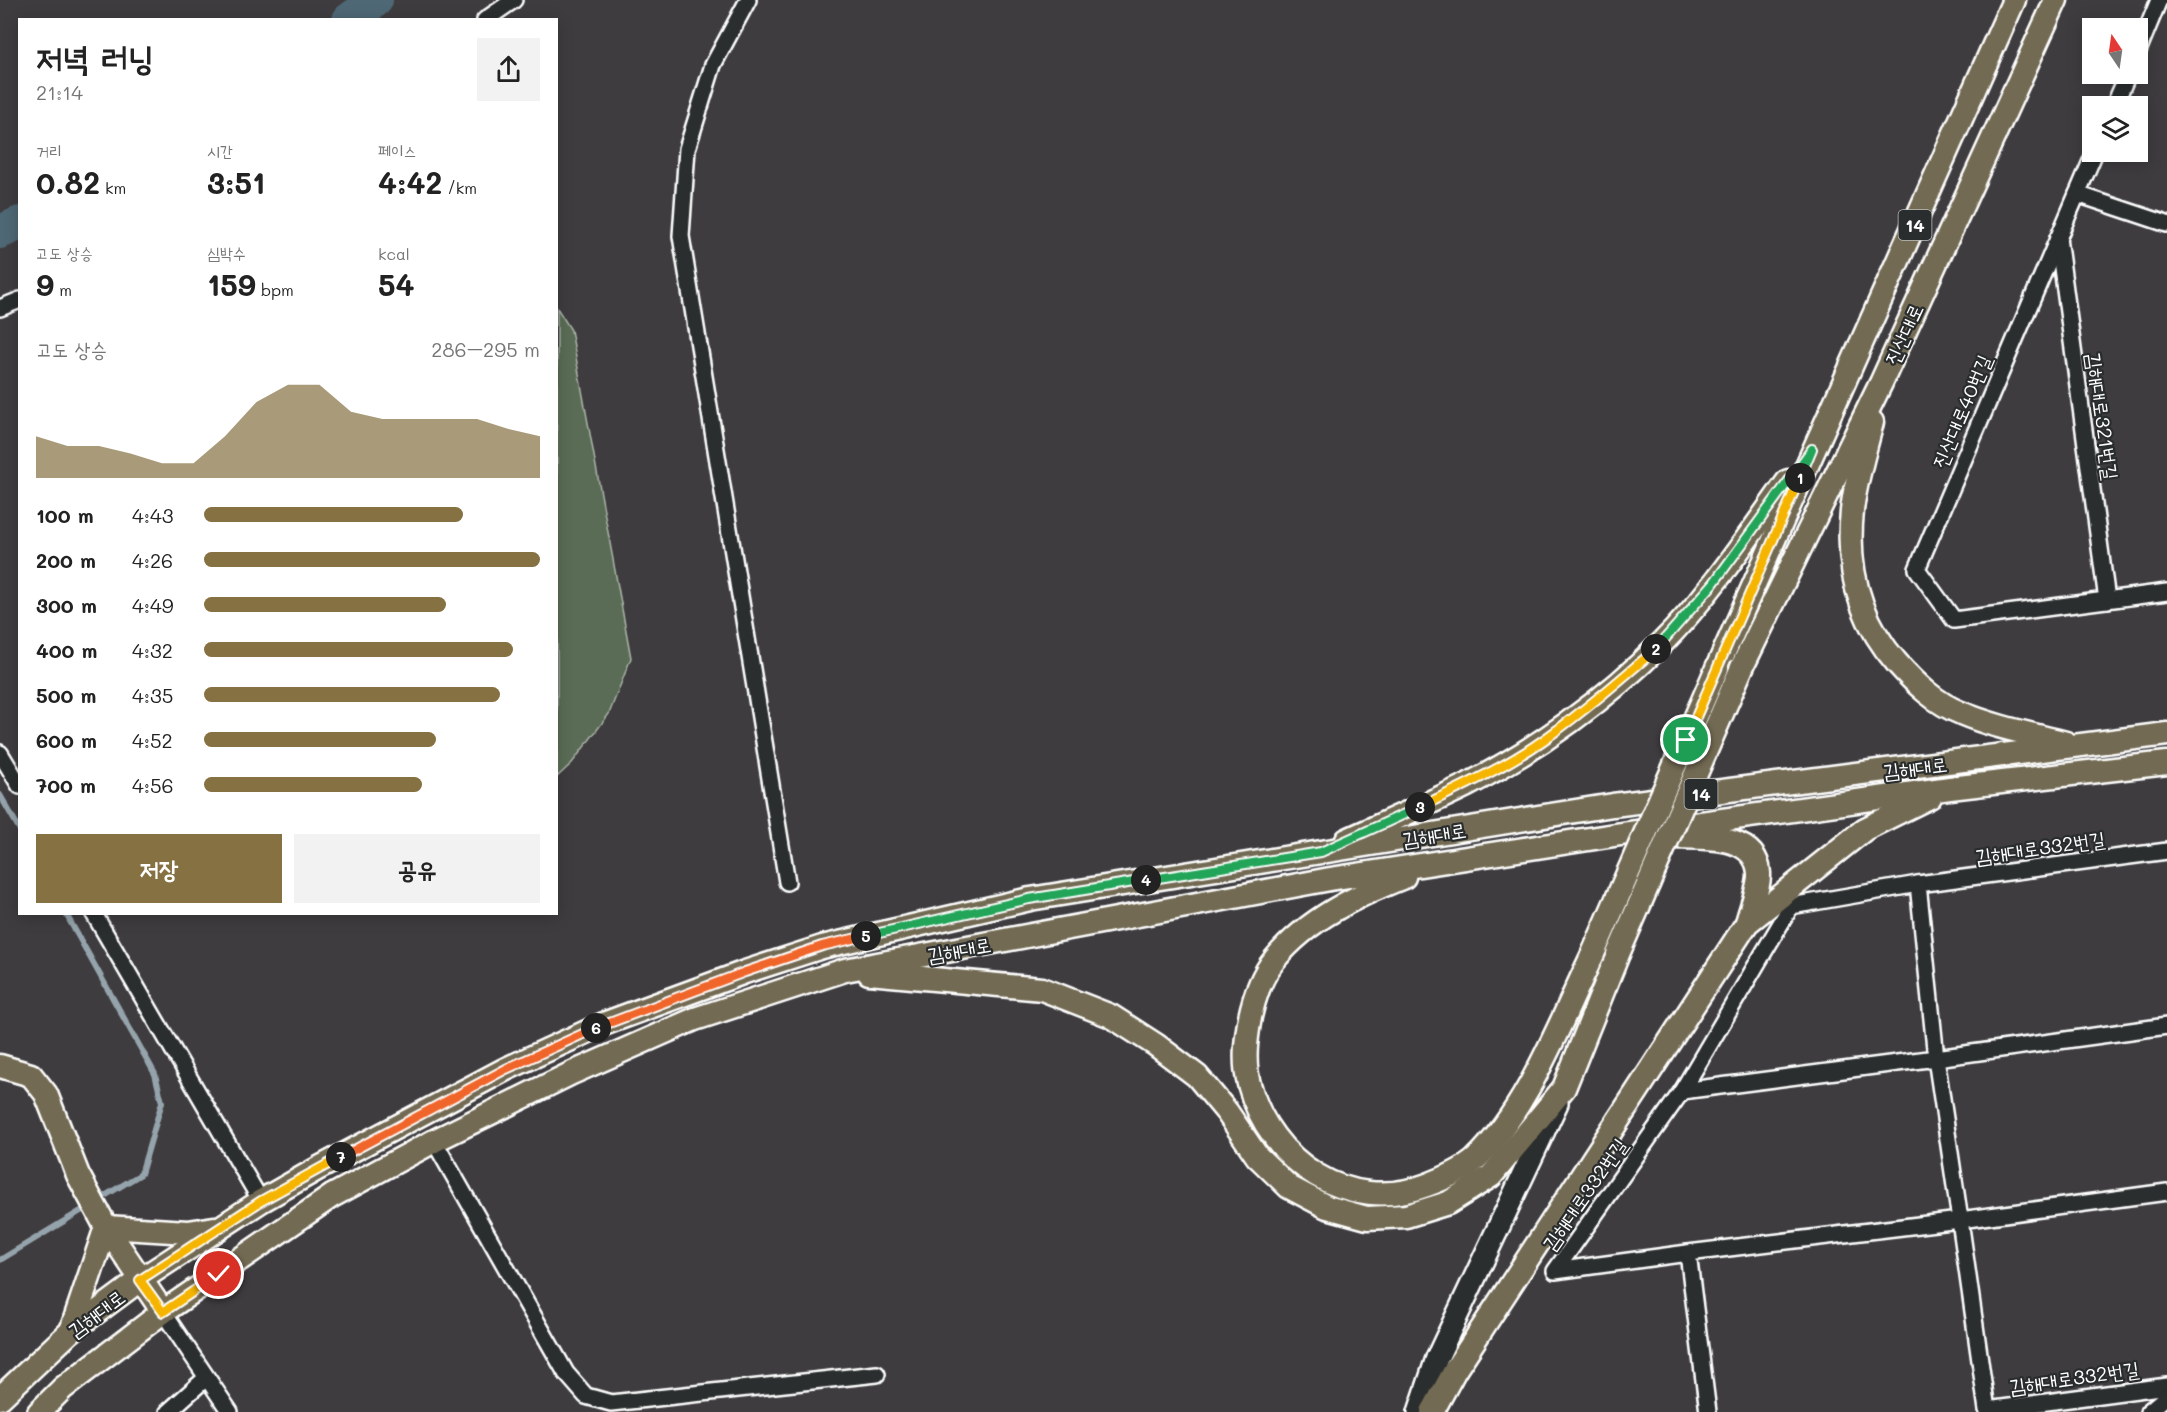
<!DOCTYPE html>
<html lang="ko">
<head>
<meta charset="utf-8">
<style>
	body { margin:0; font-family:Mali,"Poor Story",sans-serif; background:#f2f2f2; color:#222; height:100vh; display:flex; flex-direction:column; font-size:22px; white-space:nowrap }
	* { box-sizing:border-box; margin:0 }
	p { font-size:20px; color:#767676 }
	.icon { flex:none; width:33px; height:33px; fill:none; stroke:currentColor; stroke-width:2; stroke-linecap:round; stroke-linejoin:round }
	.map { position:relative; flex:1; overflow:hidden }
	.details { position:absolute; left:18px; top:18px; width:540px; height:897px; display:flex; flex-direction:column; background:#fff; border-radius:0px; box-shadow:0 3px 15px #0003 }
	.details>* { flex:none }
	.needle { width:39px; rotate:347deg }
	.controls { position:absolute; left:2082px; top:18px; display:grid; gap:12px }
	.controls a { display:grid; place-items:center; width:66px; height:66px; border-radius:0px; background:#fff; box-shadow:0 3px 15px #0003; font-size:30px }
	.pin { position:absolute; display:grid; place-items:center; width:51px; height:51px; color:#fff; margin:-26px; border:3px solid #fff; border-radius:50%; box-shadow:0 2px 6px #0007 }
	.km { position:absolute; width:30px; height:30px; margin:-15px; border-radius:50%; background:#222; color:#fff; font-size:16px; line-height:30px; text-align:center }
	.round { display:grid; place-items:center; flex:none; width:63px; height:63px; border-radius:0px; background:#f2f2f2 }
	.summary { display:flex; align-items:center; justify-content:space-between; height:102px; padding:0 18px }
	h1 { font-size:33px; font-weight:700; line-height:45px }
	.stats { display:grid; grid-template-columns:repeat(3,1fr); gap:9px; height:102px; padding:6px 18px }
	.stats div { display:grid; align-content:center }
	.stats b { font-size:30px; font-weight:700 }
	.stats small { font-size:16px; font-weight:400 }
	.stats p { font-size:16px }
	.chart { height:168px; padding:12px 18px }
	.chart p { display:flex; justify-content:space-between }
	.chart svg { width:100%; height:108px; margin-top:6px; fill:#857141; opacity:.7 }
	.action { display:flex; gap:12px; margin-top:auto; padding:12px 18px }
	.action a { flex:1; height:69px; border-radius:0px; background:#857141; color:#fff; font-size:24px; font-weight:700; line-height:69px; text-align:center }
	.action a+a { background:#f2f2f2; color:#222 }
	ul { padding:0 18px; list-style:none; font-size:20px }
	li { display:grid; grid-template-columns:96px 72px 1fr; align-items:center; height:45px }
	li i { height:15px; border-radius:8px; background:#857141 }
	.map>svg:first-child { display:block }
</style>
</head>
<body>
<div class="map">
<svg width="2167" height="1412" viewBox="0 0 2167 1412">
	<rect width="100%" height="100%" fill="#3f3c3f"/>
	<filter id="ink" filterUnits="userSpaceOnUse"><feTurbulence type="fractalNoise" baseFrequency=".0167" numOctaves="2"/><feDisplacementMap in="SourceGraphic" scale="12" xChannelSelector="R" yChannelSelector="G"/><feConvolveMatrix kernelMatrix="1 2 1 2 8 2 1 2 1" color-interpolation-filters="sRGB"/></filter>
	<g filter="url(#ink)">
		<polygon fill="#5a6c56" stroke="#acb6aa" stroke-width="1.5" points="557,308 571,330 631,658 609,714 572,763 557,777"/>
		<g fill="none" stroke-linecap="round" stroke-linejoin="round">
			<g stroke="#95a4ac" stroke-width="6">
				<polyline points="0,795 20,830"/>
				<polyline points="66,914 155,1074 162,1102 141,1174 98,1200"/>
				<polyline points="0,1260 89,1206"/>
			</g>
			<g stroke="#4f6874" stroke-width="34">
				<polyline points="349,20 376,0"/>
				<polyline points="0,232 20,223"/>
			</g>
			<g stroke="#fff" stroke-width="20">
				<g id="minor">
					<polyline points="748,0 713,65 687,149 681,236 787,882"/>
					<polyline points="485,20 514,0"/>
					<polyline points="2138,51 2159,0"/>
					<polyline points="2114,106 2128,74"/>
					<polyline points="2095,152 1917,569 1954,620 2167,592"/>
					<polyline points="2077,194 2167,224"/>
					<polyline points="2058,238 2107,600"/>
					<polyline points="0,308 20,300"/>
					<polyline points="0,753 20,786"/>
					<polyline points="2167,851 1918,884 1936,1058 2167,1026"/>
					<polyline points="1918,884 1791,906 1682,1091 1936,1058 1960,1220 2167,1192"/>
					<polyline points="94,914 261,1201"/>
					<polyline points="1682,1091 1555,1271 1688,1253 1708,1412"/>
					<polyline points="434,1141 566,1373 586,1396 611,1403 877,1374"/>
					<polyline points="1688,1253 1960,1220 1987,1410 2167,1386"/>
					<polyline points="163,1312 230,1412"/>
					<polyline points="168,1412 206,1378"/>
					<polyline points="2148,1412 2167,1396"/>
				</g>
			</g>
			<g stroke="#fff" stroke-width="26">
				<polyline id="secondary" points="1419,1412 1437,1358 1557,1103"/>
			</g>
			<g stroke="#fff" stroke-width="27">
				<g id="primary">
					<path d="M1872 422C1865 451 1855 482 1852 511 1846 568 1859 620 1897 663 1915 683 1935 703 1961 713 1994 727 2031 734 2066 743"/>
					<polyline points="1743,665 1881,383 2056,0"/>
					<path d="M1717 668C1814 445 1916 223 2014 0"/>
					<path d="M1673 837C1702 838 1756 833 1759 873 1760 886 1750 910 1747 923"/>
					<path d="M1347 840C1387 822 1428 804 1467 785 1536 750 1608 698 1662 643 1709 596 1749 535 1788 481"/>
					<path d="M1404 877C1356 896 1308 919 1275 959 1262 975 1254 998 1250 1017 1246 1039 1243 1062 1249 1084 1270 1162 1348 1215 1427 1185 1443 1179 1462 1171 1475 1160 1529 1107 1559 1024 1592 956"/>
					<polyline points="869,973 1042,989 1111,1016 1156,1045 1197,1076 1227,1112 1257,1156 1289,1187 1327,1207 1367,1218 1406,1216 1448,1203 1491,1176 1564,1088 1618,954"/>
					<polyline points="0,1066 31,1075 46,1094 78,1175 106,1227 163,1312"/>
					<polyline points="106,1227 188,1232 214,1228"/>
					<polyline points="71,1331 106,1227"/>
					<polyline points="0,1398 71,1331 140,1280 261,1201 319,1168 506,1069 606,1023 745,972 822,947 1030,899 1613,805 2167,734"/>
					<polyline points="39,1412 63,1388 163,1312 332,1196 434,1141 572,1073 695,1019 845,970 1330,879 1621,834 1950,788 2167,763"/>
					<polyline points="1432,1412 1455,1370 1747,923 1865,829 1930,797"/>
				</g>
			</g>
			<use href="#minor" stroke="#2a2d2e" stroke-width="15"/>
			<use href="#secondary" stroke="#2a2d2e" stroke-width="21"/>
			<use href="#primary" stroke="#736b52" stroke-width="22"/>
			<g stroke="#fff" stroke-width="27" stroke-linecap="butt">
				<g id="primary-bridge">
					<polyline points="1618,954 1743,665"/>
					<polyline points="1592,956 1717,668"/>
				</g>
			</g>
			<use href="#primary-bridge" stroke="#736b52" stroke-width="22"/>
		</g>
	</g>
	<g fill="none" stroke-linecap="round" stroke-linejoin="round" filter="url(#ink)">
		<g stroke="#fff" stroke-width="12">
			<polyline id="split-1" points="1686,740 1800,478"/>
		</g>
		<g stroke="#fff" stroke-width="12">
			<polyline id="split-2" points="1656,649 1713,584 1812,449 1800,478"/>
		</g>
		<g stroke="#fff" stroke-width="12">
			<path id="split-3" d="M1420 807C1462 787 1507 766 1545 739 1584 711 1620 680 1656 649"/>
		</g>
		<g stroke="#fff" stroke-width="12">
			<polyline id="split-4" points="1146,880 1321,852 1420,807"/>
		</g>
		<g stroke="#fff" stroke-width="12">
			<polyline id="split-5" points="866,936 1029,899 1146,880"/>
		</g>
		<g stroke="#fff" stroke-width="12">
			<polyline id="split-6" points="596,1028 745,972 822,946 866,936"/>
		</g>
		<g stroke="#fff" stroke-width="12">
			<polyline id="split-7" points="341,1157 506,1069 596,1028"/>
		</g>
		<g stroke="#fff" stroke-width="12">
			<polyline id="split-8" points="219,1274 163,1312 140,1280 261,1201 341,1157"/>
		</g>
		<use href="#split-1" stroke="#f5b400" stroke-width="8"/>
		<use href="#split-2" stroke="#22a559" stroke-width="8"/>
		<use href="#split-3" stroke="#f5b400" stroke-width="8"/>
		<use href="#split-4" stroke="#22a559" stroke-width="8"/>
		<use href="#split-5" stroke="#22a559" stroke-width="8"/>
		<use href="#split-6" stroke="#f0652b" stroke-width="8"/>
		<use href="#split-7" stroke="#f0652b" stroke-width="8"/>
		<use href="#split-8" stroke="#f5b400" stroke-width="8"/>
	</g>
	<g text-anchor="middle" dominant-baseline="central" stroke-width="4.5" stroke-linejoin="round" paint-order="stroke">
		<g fill="#2a2d2e" stroke="#bfc0c0" stroke-width="1.5">
			<rect x="1898.5" y="210" width="33" height="30" rx="4.5"/>
			<rect x="1684.5" y="779" width="33" height="30" rx="4.5"/>
		</g>
		<g font-size="18" font-weight="bold" fill="#fff">
			<text x="1915" y="225">14</text>
			<text x="1701" y="794">14</text>
		</g>
		<g font-size="20" fill="#fff" stroke="#2a2d2e">
			<text transform="translate(1903 334) rotate(-65)">진산대로</text>
			<text transform="translate(1961 411) rotate(-67)">진산대로40번길</text>
			<text transform="translate(2103 416) rotate(82)">김해대로321번길</text>
			<text transform="translate(1915 767) rotate(-7)">김해대로</text>
			<text transform="translate(1434 834) rotate(-9)">김해대로</text>
			<text transform="translate(2040 847) rotate(-8)">김해대로332번길</text>
			<text transform="translate(959 949) rotate(-10)">김해대로</text>
			<text transform="translate(1584 1194) rotate(-55)">김해대로332번길</text>
			<text transform="translate(96 1313) rotate(-37)">김해대로</text>
			<text transform="translate(2074 1377) rotate(-8)">김해대로332번길</text>
		</g>
	</g>
</svg>
<div class="controls">
<a><svg class="needle" viewBox="-14 -14 28 28"><path d="M0-13l5 13h-10z" fill="#e53935"/><path d="M0 13l5-13h-10z" fill="#767676"/></svg></a>
<a><svg class="icon" aria-label="layers" viewBox="0 0 24 24"><path d="M12 4l9 5-9 5-9-5zM3 14l9 5 9-5"/></svg></a>
</div>
<div class="pin" style="left:1686px;top:740px;background:#1e9e55"><svg class="icon" aria-label="arrive" viewBox="0 0 24 24"><path d="M6 21V4h12l-3 4 3 4H6"/></svg></div>
<div class="pin" style="left:219px;top:1274px;background:#d93025"><svg class="icon" aria-label="check" viewBox="0 0 24 24"><path d="M5 12l5 5 9-10"/></svg></div>
<b class="km" style="left:1800px;top:478px">1</b>
<b class="km" style="left:1656px;top:649px">2</b>
<b class="km" style="left:1420px;top:807px">3</b>
<b class="km" style="left:1146px;top:880px">4</b>
<b class="km" style="left:866px;top:936px">5</b>
<b class="km" style="left:596px;top:1028px">6</b>
<b class="km" style="left:341px;top:1157px">7</b>
<section class="details">
<div class="summary"><div><h1>저녁 러닝</h1><p>21:14</p></div><a class="round"><svg class="icon" aria-label="share" viewBox="0 0 24 24"><path d="M12 15V3M7 8l5-5 5 5M5 13v7h14v-7"/></svg></a></div>
<div class="stats">
<div><p>거리</p><b>0.82<small> km</small></b></div>
<div><p>시간</p><b>3:51</b></div>
<div><p>페이스</p><b>4:42<small> /km</small></b></div>
</div>
<div class="stats">
<div><p>고도 상승</p><b>9<small> m</small></b></div>
<div><p>심박수</p><b>159<small> bpm</small></b></div>
<div><p>kcal</p><b>54</b></div>
</div>
<div class="chart"><p><span>고도 상승</span>286–295 m</p>
<svg viewBox="0 0 160 44" preserveAspectRatio="none"><path d="M0 44V27L10 31L20 31L30 34L40 38L50 38L60 27L70 13L80 6L90 6L100 17L110 20L120 20L130 20L140 20L150 24L160 27V44z"/></svg>
</div>
<ul>
<li><b>100 m</b>4:43<i style="width:77%"></i></li>
<li><b>200 m</b>4:26<i style="width:100%"></i></li>
<li><b>300 m</b>4:49<i style="width:72%"></i></li>
<li><b>400 m</b>4:32<i style="width:92%"></i></li>
<li><b>500 m</b>4:35<i style="width:88%"></i></li>
<li><b>600 m</b>4:52<i style="width:69%"></i></li>
<li><b>700 m</b>4:56<i style="width:65%"></i></li>
</ul>
<div class="action"><a>저장</a><a>공유</a></div>
</section>
</div>
</body>
</html>
